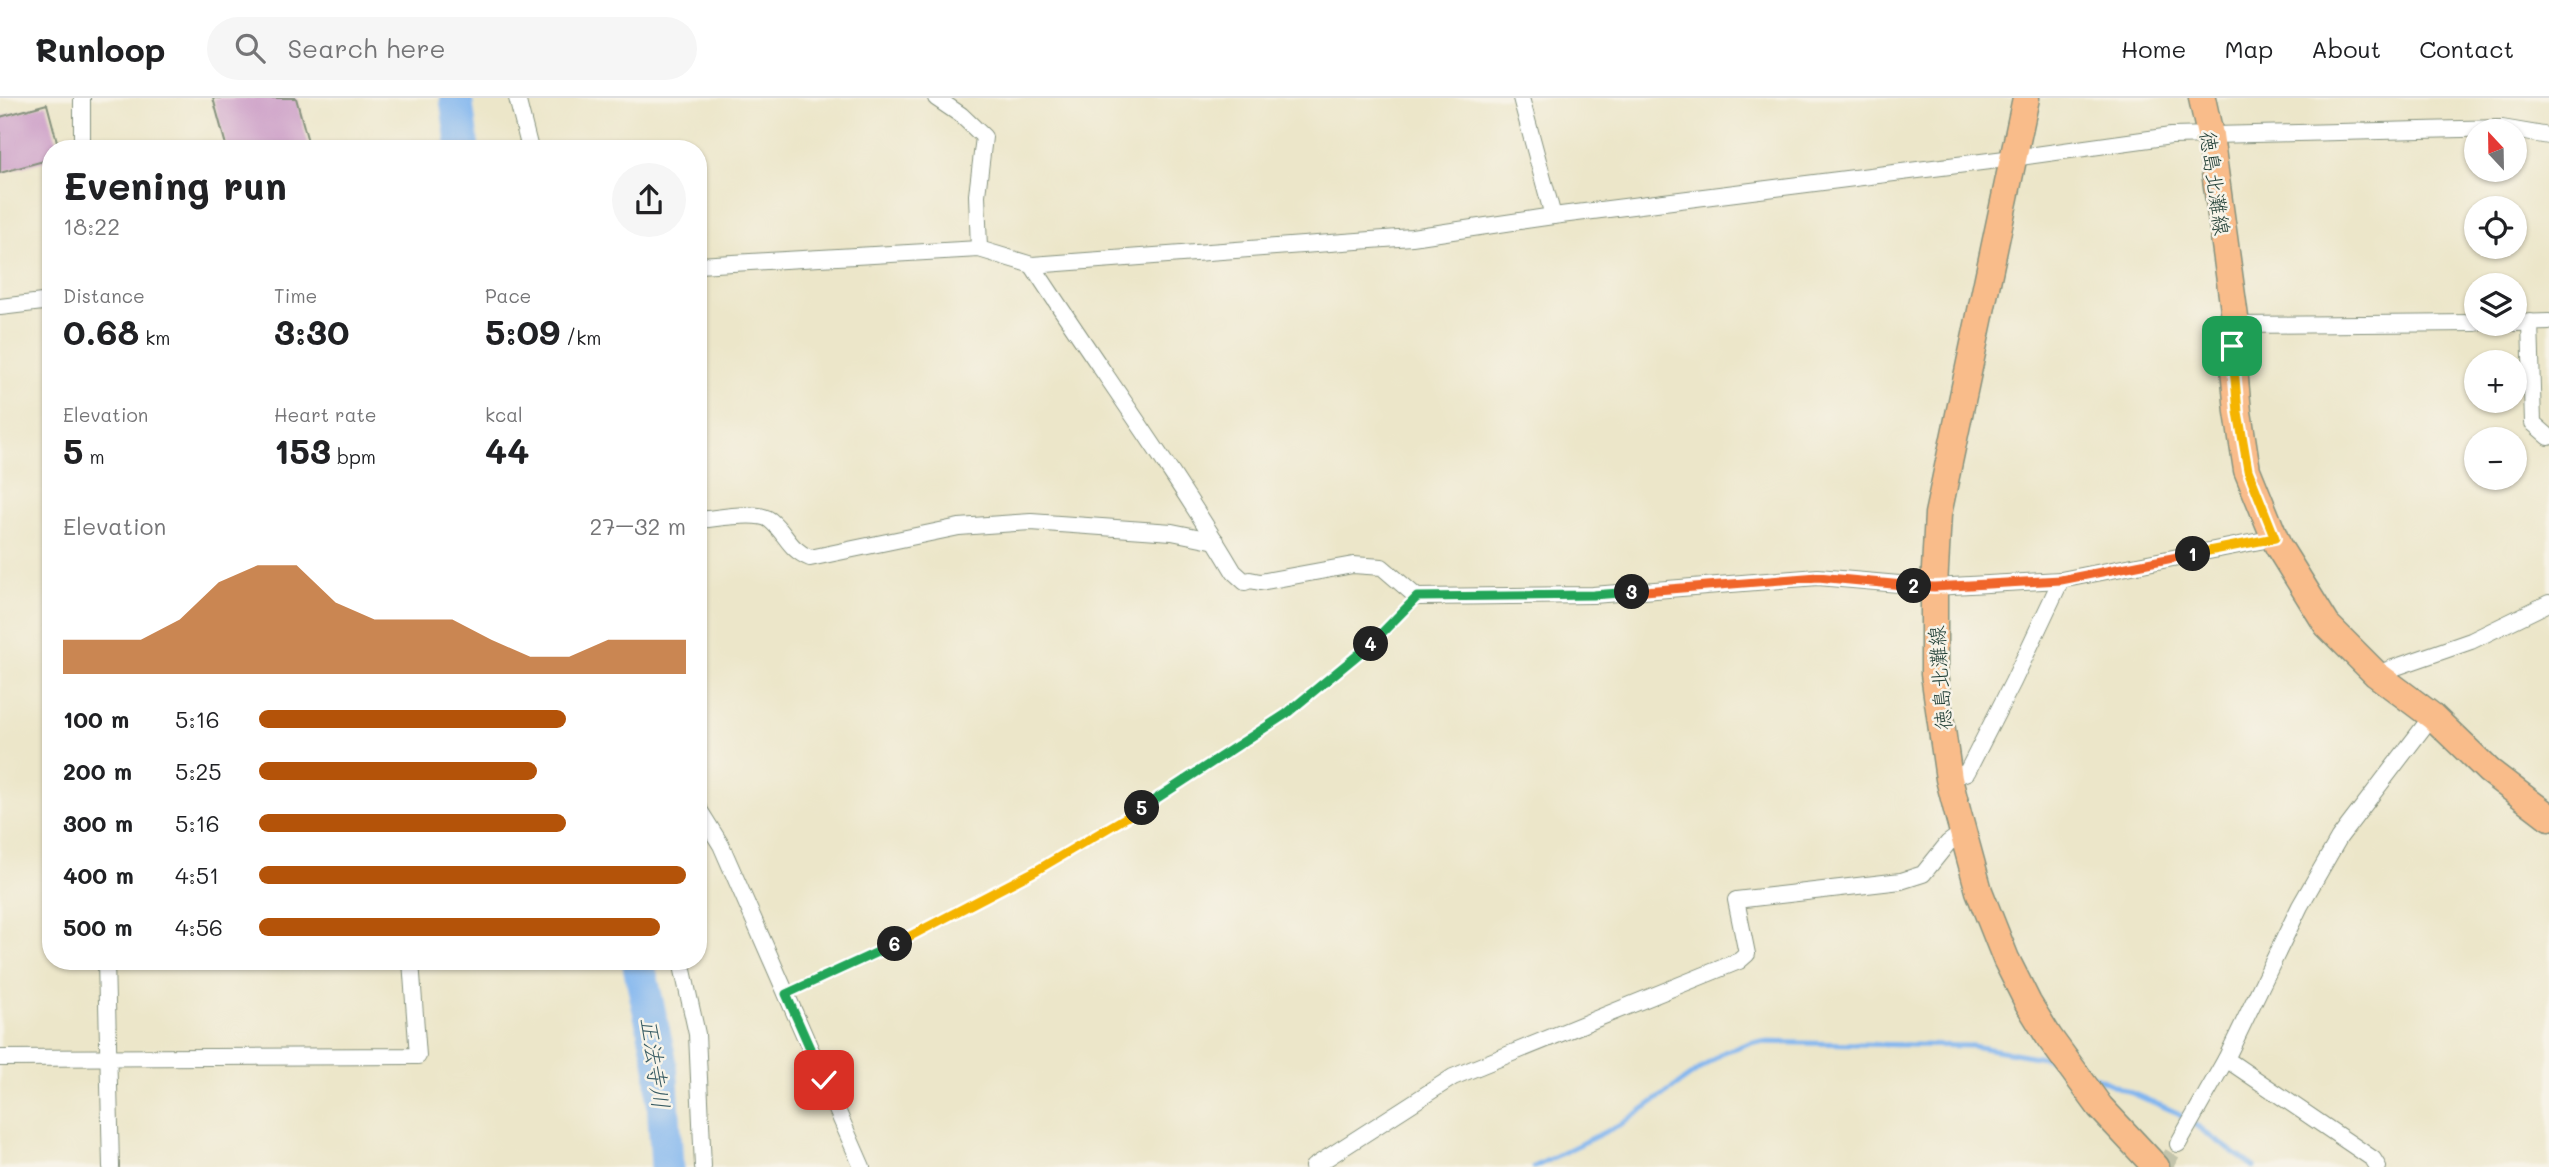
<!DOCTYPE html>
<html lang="en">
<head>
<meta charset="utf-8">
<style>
	body { margin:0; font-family:Mali,"Klee One",sans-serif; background:#f6f6f6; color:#202124; height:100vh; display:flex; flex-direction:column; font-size:26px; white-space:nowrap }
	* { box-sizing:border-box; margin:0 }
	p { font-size:23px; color:#757577 }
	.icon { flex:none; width:38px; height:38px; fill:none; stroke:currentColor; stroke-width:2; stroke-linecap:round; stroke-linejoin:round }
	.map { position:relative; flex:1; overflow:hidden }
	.side { position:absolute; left:42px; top:42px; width:665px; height:830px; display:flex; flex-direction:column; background:#fff; border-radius:28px; box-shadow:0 2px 5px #0004 }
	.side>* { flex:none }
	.needle { width:46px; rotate:338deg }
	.buttons { position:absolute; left:2464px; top:21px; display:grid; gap:14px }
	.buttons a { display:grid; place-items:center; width:63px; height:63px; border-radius:50%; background:#fff; box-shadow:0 2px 5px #0004; font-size:35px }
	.pin { position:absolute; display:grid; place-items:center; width:60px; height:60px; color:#fff; margin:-30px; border-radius:14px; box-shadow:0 4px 10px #0006 }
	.km { position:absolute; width:35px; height:35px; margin:-18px; border-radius:50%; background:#222; color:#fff; font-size:19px; line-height:35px; text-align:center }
	.round { display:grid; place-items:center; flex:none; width:74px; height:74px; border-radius:37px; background:#f6f6f6 }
	.headline { display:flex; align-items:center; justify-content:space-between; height:119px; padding:0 21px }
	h1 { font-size:38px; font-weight:800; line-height:52px }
	.metrics { display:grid; grid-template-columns:repeat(3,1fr); gap:10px; height:119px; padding:7px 21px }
	.metrics div { display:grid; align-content:center }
	.metrics b { font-size:35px; font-weight:800 }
	.metrics small { font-size:19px; font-weight:400 }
	.metrics p { font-size:19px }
	.chart { height:196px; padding:14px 21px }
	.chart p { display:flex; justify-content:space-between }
	.chart svg { width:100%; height:126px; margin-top:7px; fill:#b45309; opacity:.7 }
	ul { padding:0 21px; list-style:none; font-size:23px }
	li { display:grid; grid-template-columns:112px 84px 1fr; align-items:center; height:52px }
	li i { height:18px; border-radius:9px; background:#b45309 }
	header { display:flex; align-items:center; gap:42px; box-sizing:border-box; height:98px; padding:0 35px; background:#fff; border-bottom:2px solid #e0e0e0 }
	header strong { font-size:33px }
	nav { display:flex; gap:38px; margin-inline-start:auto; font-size:24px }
	.search { width:490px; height:63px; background:#f6f6f6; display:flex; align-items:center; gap:18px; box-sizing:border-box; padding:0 24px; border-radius:38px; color:#757577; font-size:26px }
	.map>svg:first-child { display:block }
</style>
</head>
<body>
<header>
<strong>Runloop</strong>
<div class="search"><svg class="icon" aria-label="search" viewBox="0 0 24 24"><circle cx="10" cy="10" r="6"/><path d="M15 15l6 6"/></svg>Search here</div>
<nav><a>Home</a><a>Map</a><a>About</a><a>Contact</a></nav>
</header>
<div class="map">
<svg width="2549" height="1069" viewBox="0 0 2549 1069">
	<rect width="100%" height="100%" fill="#f7f3e8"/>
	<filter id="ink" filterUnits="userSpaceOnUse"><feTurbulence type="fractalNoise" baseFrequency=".0143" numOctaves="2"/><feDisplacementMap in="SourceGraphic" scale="14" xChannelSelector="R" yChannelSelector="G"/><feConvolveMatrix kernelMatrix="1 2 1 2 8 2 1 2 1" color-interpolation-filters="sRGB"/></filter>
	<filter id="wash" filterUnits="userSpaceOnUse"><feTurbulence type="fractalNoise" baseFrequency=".00686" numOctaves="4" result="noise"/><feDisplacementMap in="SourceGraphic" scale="28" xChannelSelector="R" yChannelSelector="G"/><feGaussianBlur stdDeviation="1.57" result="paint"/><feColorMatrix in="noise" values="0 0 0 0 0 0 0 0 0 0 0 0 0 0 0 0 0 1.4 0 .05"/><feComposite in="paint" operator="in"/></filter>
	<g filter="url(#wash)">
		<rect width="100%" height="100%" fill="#ece6c9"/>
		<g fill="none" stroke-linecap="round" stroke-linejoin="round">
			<g stroke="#80b5ef" stroke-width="5">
				<polyline points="2090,977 2178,1015 2254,1069"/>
				<polyline points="1534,1069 1625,1024 1724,954 1752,944 1972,948 2055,962"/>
			</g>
			<g stroke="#80b5ef" stroke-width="33">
				<polyline points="456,0 463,51"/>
				<polyline points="638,863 661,966 667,1069"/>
			</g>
		</g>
		<g id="blocks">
			<g fill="#cb9bc6">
				<polygon points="213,0 296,0 310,51 227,51"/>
				<polygon points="47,6 59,51 51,51 51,61 0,75 0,19"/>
			</g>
		</g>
	</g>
	<g filter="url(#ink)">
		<use href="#blocks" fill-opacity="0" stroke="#86927e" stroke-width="2"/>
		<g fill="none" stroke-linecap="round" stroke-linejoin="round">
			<polyline stroke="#c3c4ab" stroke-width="16" stroke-dasharray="16 8" stroke-linecap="butt" points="2164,1069 2178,1046"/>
			<g stroke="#86927e" stroke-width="18">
				<g id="minor">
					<polyline points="517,0 530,51"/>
					<polyline points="936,0 961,17 984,39 977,97 979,151"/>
					<polyline points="1521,0 1553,118"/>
					<polyline points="82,51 82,0"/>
					<polyline points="698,167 979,151 1032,167 1412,139 1553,118 2013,60 2171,38 2502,30 2549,38"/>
					<path d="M1032 167C1099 270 1171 368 1234 474L1245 484 1250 482 1260 484 1353 467 1382 469 1417 499 1593 497 1818 479 1934 489 2061 482 2275 440"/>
					<polyline points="0,209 51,203"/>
					<polyline points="2530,224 2533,325 2549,339"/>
					<polyline points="2515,225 2549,224"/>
					<polyline points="2236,227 2476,225"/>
					<path d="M698 422C715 421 757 412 770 422 787 436 788 451 810 460L959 429 1031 424 1172 434 1216 443"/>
					<polyline points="2376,576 2471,543 2549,505"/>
					<polyline points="1949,681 1967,674 2013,584 2061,482"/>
					<polyline points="698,710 721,747 862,1069"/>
					<polyline points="106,863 111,1069"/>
					<polyline points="681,863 697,936 703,1069"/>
					<polyline points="0,960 418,958 411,863"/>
					<polyline points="2226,961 2373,1061 2378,1069"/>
					<polyline points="2178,1046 2226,961 2300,808 2339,740 2432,618"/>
					<polyline points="1313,1069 1453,979 1739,863 1747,856 1736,802 1901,783 1923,776 1948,745 1963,734"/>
				</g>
			</g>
			<g stroke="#86927e" stroke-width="29">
				<g id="primary">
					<polyline points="2026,0 1938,416 1934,489 1934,576 1949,681 1958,716 1979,793 2006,861 2028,905 2049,939 2100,1009 2156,1069"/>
					<polyline points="2202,0 2210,37 2236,227 2232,248 2238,314 2247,372 2278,448 2327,527 2376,576 2432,618 2489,673 2549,719"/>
				</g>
			</g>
			<path stroke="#86927e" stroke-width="3.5" stroke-dasharray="2 5" stroke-linecap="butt" d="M801 889C941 824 1078 754 1206 669 1261 633 1315 596 1365 553 1379 540 1392 525 1405 511"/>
			<use href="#minor" stroke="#fff" stroke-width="16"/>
			<use href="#primary" stroke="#f9bc8a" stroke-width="26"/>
		</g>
	</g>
	<g fill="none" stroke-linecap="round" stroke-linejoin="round" filter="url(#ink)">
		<g stroke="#fff" stroke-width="14">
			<polyline id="split-1" points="2193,456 2275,440 2248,372 2238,314 2232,248"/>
		</g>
		<g stroke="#fff" stroke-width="14">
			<polyline id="split-2" points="1914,488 1934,489 2061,482 2193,456"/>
		</g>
		<g stroke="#fff" stroke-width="14">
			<polyline id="split-3" points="1632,494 1818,479 1914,488"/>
		</g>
		<g stroke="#fff" stroke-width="14">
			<polyline id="split-4" points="1371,546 1417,499 1593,497 1632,494"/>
		</g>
		<g stroke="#fff" stroke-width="14">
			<polyline id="split-5" points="1142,710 1286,616 1371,546"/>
		</g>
		<g stroke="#fff" stroke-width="14">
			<polyline id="split-6" points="895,846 1037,772 1142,710"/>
		</g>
		<g stroke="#fff" stroke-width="14">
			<polyline id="split-7" points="824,982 786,896 895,846"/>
		</g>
		<use href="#split-1" stroke="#f5b400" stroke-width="9"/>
		<use href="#split-2" stroke="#f0652b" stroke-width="9"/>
		<use href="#split-3" stroke="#f0652b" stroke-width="9"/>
		<use href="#split-4" stroke="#22a559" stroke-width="9"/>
		<use href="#split-5" stroke="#22a559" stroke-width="9"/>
		<use href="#split-6" stroke="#f5b400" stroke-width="9"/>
		<use href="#split-7" stroke="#22a559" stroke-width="9"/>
	</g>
	<g text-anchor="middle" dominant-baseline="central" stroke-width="5" stroke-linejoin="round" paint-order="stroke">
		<g font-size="21" fill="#1f3d34" stroke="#f7f3e8">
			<text transform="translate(2216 85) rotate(82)">徳島北灘線</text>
			<text transform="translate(1939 580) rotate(-94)">徳島北灘線</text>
		</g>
		<g font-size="23" font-style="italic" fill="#375b63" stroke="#f7f3e8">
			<text transform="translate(656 965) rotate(82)">正法寺川</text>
		</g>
	</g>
</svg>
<div class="buttons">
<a><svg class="needle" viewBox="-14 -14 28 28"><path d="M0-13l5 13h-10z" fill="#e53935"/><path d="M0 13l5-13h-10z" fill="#757577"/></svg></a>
<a><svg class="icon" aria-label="locate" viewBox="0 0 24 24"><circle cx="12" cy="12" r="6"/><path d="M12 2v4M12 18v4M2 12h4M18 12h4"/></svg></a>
<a><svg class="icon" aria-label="layers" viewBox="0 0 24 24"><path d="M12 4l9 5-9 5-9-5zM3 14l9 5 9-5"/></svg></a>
<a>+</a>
<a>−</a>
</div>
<div class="pin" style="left:2232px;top:248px;background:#1e9e55"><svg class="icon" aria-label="arrive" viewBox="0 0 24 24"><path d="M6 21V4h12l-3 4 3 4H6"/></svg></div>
<div class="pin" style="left:824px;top:982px;background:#d93025"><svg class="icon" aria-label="check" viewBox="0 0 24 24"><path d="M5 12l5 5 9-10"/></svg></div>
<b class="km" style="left:2193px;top:456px">1</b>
<b class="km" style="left:1914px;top:488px">2</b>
<b class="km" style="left:1632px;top:494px">3</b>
<b class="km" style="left:1371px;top:546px">4</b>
<b class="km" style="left:1142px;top:710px">5</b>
<b class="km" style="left:895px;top:846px">6</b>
<section class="side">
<div class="headline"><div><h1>Evening run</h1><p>18:22</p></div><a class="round"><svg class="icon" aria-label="share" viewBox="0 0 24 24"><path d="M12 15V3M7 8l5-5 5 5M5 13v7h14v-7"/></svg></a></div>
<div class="metrics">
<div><p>Distance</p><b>0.68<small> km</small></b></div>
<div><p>Time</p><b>3:30</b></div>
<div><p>Pace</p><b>5:09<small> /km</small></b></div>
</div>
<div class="metrics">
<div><p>Elevation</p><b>5<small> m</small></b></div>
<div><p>Heart rate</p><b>153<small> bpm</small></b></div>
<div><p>kcal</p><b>44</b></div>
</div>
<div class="chart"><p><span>Elevation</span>27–32 m</p>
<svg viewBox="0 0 160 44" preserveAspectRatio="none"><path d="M0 44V32L10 32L20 32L30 25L40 12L50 6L60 6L70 19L80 25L90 25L100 25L110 32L120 38L130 38L140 32L150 32L160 32V44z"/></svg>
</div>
<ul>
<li><b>100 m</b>5:16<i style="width:72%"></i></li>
<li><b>200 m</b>5:25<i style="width:65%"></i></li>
<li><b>300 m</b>5:16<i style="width:72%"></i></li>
<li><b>400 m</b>4:51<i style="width:100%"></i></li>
<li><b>500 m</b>4:56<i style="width:94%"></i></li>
</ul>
</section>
</div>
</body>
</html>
